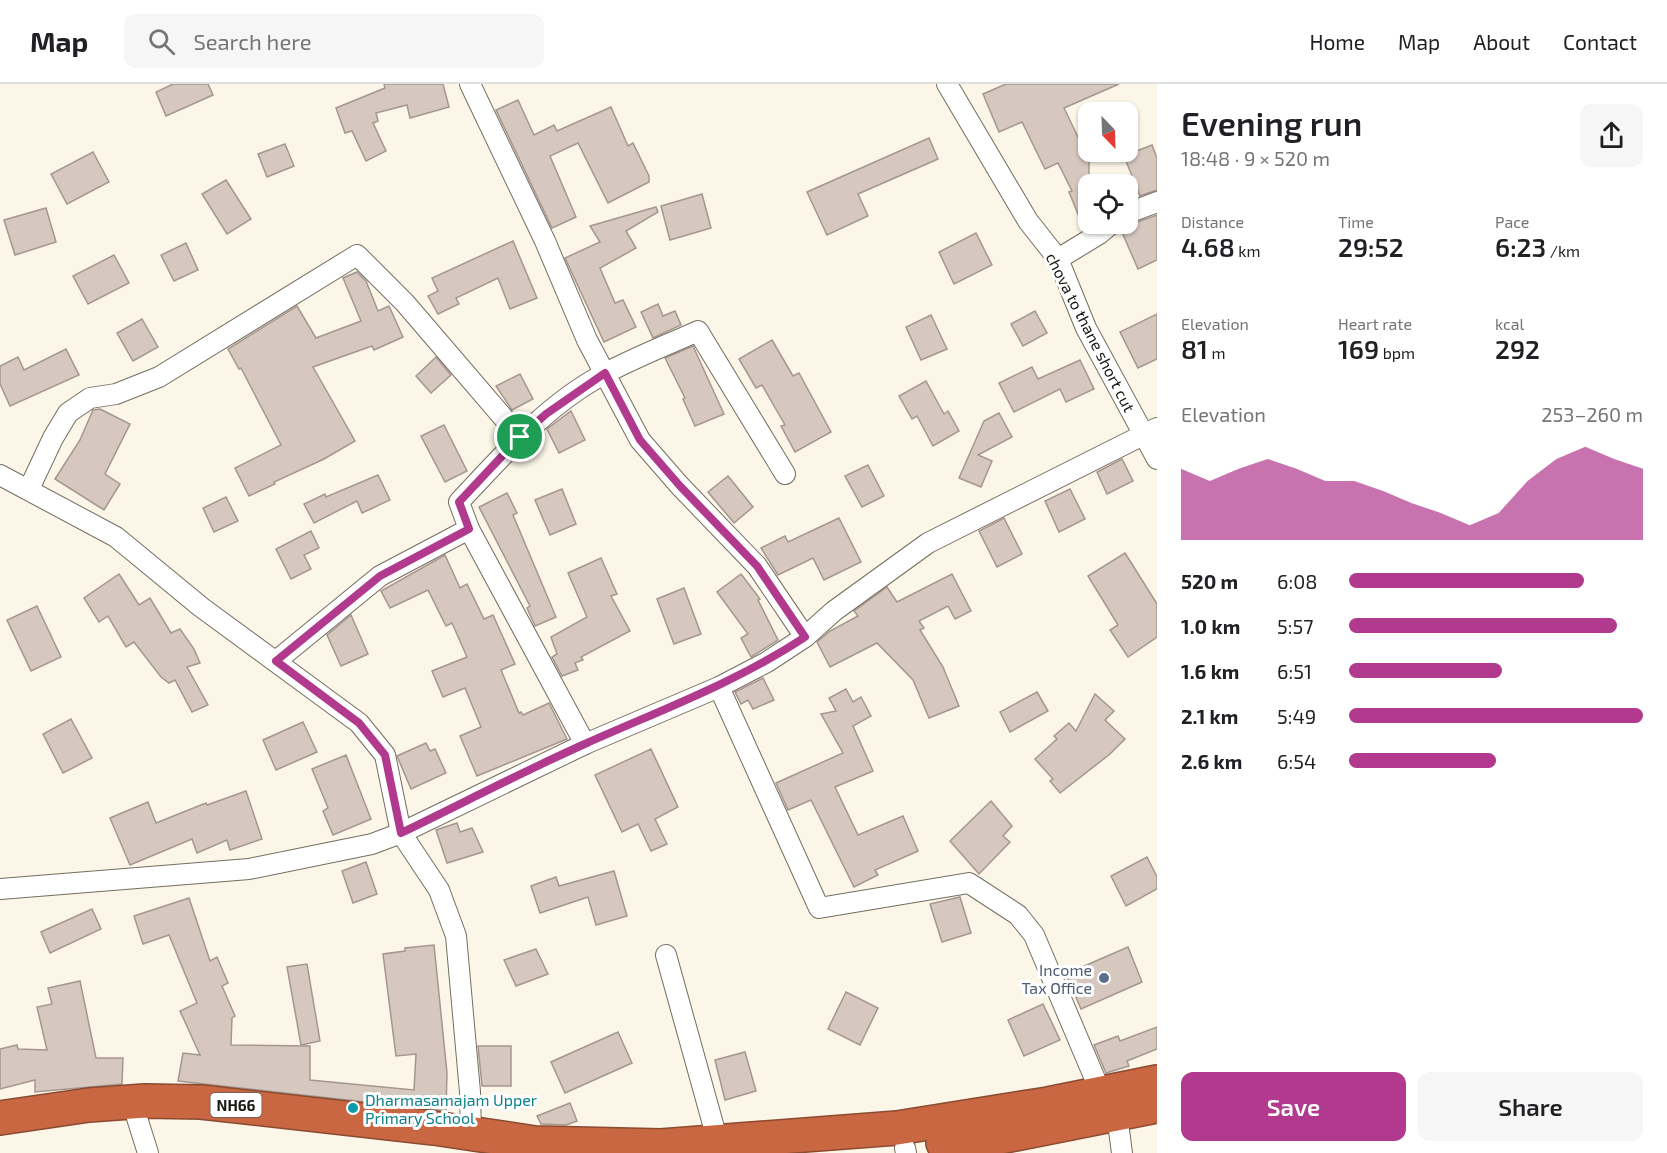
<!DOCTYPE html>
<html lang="en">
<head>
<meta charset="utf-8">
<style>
	body { margin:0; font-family:"Exo 2",sans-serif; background:#f6f6f6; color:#202124; height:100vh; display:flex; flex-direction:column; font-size:22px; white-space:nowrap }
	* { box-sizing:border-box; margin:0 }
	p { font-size:20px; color:#757577 }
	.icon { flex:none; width:33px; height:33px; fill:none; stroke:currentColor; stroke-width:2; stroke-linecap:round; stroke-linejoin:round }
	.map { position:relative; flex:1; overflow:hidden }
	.details { display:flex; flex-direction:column; background:#fff; width:510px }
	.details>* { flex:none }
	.needle { width:39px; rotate:157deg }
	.fabs { position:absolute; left:1078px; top:18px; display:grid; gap:12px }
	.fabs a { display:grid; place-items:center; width:60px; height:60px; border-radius:12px; background:#fff; box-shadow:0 2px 4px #0004; font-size:30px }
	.pin { position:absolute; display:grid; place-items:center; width:51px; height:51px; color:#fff; margin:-26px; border:3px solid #fff; border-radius:50%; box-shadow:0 2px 6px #0007 }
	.round { display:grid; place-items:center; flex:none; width:63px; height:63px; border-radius:12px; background:#f6f6f6 }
	.overview { display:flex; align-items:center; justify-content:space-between; height:102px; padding:0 24px }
	h1 { font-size:33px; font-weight:600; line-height:45px }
	.figures { display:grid; grid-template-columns:repeat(3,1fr); gap:9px; height:102px; padding:6px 24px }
	.figures div { display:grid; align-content:center }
	.figures b { font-size:26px; font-weight:600 }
	.figures small { font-size:16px; font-weight:400 }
	.figures p { font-size:16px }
	.chart { height:168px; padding:12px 24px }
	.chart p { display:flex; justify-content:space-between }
	.chart svg { width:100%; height:108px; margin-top:6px; fill:#b1398e; opacity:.7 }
	.button { display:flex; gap:12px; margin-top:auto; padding:12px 24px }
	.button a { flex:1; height:69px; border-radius:12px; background:#b1398e; color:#fff; font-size:24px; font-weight:600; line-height:69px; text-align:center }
	.button a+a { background:#f6f6f6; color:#202124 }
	ul { padding:0 24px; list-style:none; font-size:20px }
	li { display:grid; grid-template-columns:96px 72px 1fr; align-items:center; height:45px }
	li i { height:15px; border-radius:8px; background:#b1398e }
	header { display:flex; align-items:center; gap:36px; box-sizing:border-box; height:84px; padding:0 30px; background:#fff; border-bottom:2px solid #e0e0e0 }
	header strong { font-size:28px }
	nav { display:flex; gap:33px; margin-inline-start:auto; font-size:21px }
	.search { width:420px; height:54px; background:#f6f6f6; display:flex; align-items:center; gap:15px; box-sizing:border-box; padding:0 21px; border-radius:12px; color:#757577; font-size:22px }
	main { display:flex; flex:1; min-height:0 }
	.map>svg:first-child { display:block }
</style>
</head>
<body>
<header>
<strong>Map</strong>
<div class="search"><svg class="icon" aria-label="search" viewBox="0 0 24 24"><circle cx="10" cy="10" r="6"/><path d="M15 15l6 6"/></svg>Search here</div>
<nav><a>Home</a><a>Map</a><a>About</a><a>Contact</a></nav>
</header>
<main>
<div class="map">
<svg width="1157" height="1069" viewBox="0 0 1157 1069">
	<rect width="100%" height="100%" fill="#fcf6e8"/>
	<g fill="#d6c7bf" stroke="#a5968f" stroke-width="1.5">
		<polygon points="173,0 208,0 213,11 166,32 156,8"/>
		<polygon points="384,0 443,0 449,23 410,34 407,21 376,29 378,37 373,39 386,67 366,77 352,47 345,49 336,24 385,4"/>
		<polygon points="1006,0 1119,0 1064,24 1089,76 1089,142 1084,145 1069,108 1072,107 1058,79 1045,85 1022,38 999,48 983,10"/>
		<polygon points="518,16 534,51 554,41 557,47 611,23 628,62 633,59 649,92 649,98 608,119 578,59 550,72 576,133 552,144 496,26"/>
		<polygon points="929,54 938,75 858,110 868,132 827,151 807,108"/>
		<polygon points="285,60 294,82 267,93 258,70"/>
		<polygon points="1152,61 1157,74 1157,106 1140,112 1124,72"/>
		<polygon points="93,68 109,98 67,120 51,90"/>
		<polygon points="226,96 251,135 227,150 202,110"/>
		<polygon points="702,110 711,144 670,156 661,122"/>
		<polygon points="656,123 658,128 626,147 636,164 600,184 615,219 623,216 636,243 604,258 565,174 600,158 590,142"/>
		<polygon points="46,124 56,158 15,171 4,136"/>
		<polygon points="1157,131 1157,176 1138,185 1121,146 1123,140 1132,140"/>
		<polygon points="976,149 992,181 954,200 939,168"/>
		<polygon points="513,157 537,214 510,225 498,194 456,214 459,220 438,230 428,212 438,207 432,194"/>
		<polygon points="186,159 198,186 174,197 161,171"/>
		<polygon points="114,171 129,199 88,220 73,192"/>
		<polygon points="357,188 366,197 378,227 389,222 403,253 374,266 372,262 313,283 355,357 324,375 274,398 275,400 249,412 235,384 281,361 241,284 239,285 228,265 297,222 316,254 361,237 343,194"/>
		<polygon points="658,220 663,232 675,227 681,241 653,254 641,228"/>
		<polygon points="1035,227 1047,249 1023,262 1011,240"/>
		<polygon points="1157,230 1157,275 1138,284 1120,248"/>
		<polygon points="931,231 947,265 921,276 906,243"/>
		<polygon points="142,235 158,263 133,277 117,249"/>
		<polygon points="772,256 793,292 799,289 831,348 795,368 781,342 785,341 762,301 756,304 739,275"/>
		<polygon points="693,262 724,330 695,342 683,315 685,314 665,274"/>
		<polygon points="66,265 79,291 10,322 0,300 0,282 18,273 24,286"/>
		<polygon points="436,273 451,291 431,309 416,292"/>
		<polygon points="1080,276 1094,305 1066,318 1060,305 1014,328 999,299 1032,283 1038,295"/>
		<polygon points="520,290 533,315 512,326 496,302"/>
		<polygon points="926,297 944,330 948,327 959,347 933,362 917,332 912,335 899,312"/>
		<polygon points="100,325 130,340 105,390 120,400 104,426 55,395 80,356 93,326"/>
		<polygon points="571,327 585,356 559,369 547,345"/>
		<polygon points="999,329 1012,353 978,371 992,377 981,403 959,394 984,337"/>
		<polygon points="444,341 467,387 445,398 421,352"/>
		<polygon points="1122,375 1133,397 1107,410 1097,388"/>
		<polygon points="868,381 884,412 862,423 845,392"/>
		<polygon points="378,391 390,416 362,429 357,417 314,439 304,420 325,410 326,413"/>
		<polygon points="728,392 753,423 734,439 708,408"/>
		<polygon points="562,405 576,440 550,451 535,416"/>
		<polygon points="1070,405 1085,435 1059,448 1045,417"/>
		<polygon points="507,409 517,429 513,431 556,533 535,542 527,524 530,522 479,423"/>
		<polygon points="226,413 238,437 214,448 203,424"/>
		<polygon points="839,434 861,478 824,496 813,474 778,491 761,464 785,452 788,458"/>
		<polygon points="1004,434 1022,470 997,483 979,447"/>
		<polygon points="311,447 319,464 304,471 311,485 291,495 276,465"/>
		<polygon points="1125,469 1157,520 1157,553 1128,573 1110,546 1118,541 1088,492"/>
		<polygon points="445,471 460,504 467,500 484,535 493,531 515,580 501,586 519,629 521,628 523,631 549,619 567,655 477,692 460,652 481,643 465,604 443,613 432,587 467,573 452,539 446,542 428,506 390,524 381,507"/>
		<polygon points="601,474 617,510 611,512 630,547 581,573 583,576 575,579 578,586 562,592 552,573 557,570 551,553 587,533 568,489"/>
		<polygon points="119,490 139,521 150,514 171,549 180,545 194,565 200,579 187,583 208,621 192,628 175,596 169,599 161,593 134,558 126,563 108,532 99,538 84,514"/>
		<polygon points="741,490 760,515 758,516 778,556 751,573 741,554 748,550 717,508"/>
		<polygon points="952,490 971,527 955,535 948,522 919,537 924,544 920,546 943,583 959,622 929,634 913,596 877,559 830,583 817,558 830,547 858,532 854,527 887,503 897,518"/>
		<polygon points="684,504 701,550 674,560 657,515"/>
		<polygon points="37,522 61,573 31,587 7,536"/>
		<polygon points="351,531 368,570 341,582 327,551"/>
		<polygon points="763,594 774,616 753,625 748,616 741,620 735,608"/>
		<polygon points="846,605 853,618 861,613 871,632 853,642 873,687 835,703 858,751 903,732 918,767 875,786 878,791 854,803 811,716 788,726 776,699 843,669 821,630 836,627 829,614"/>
		<polygon points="1037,608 1048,627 1010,648 1000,628"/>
		<polygon points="1095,610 1114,627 1105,636 1125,655 1110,670 1060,709 1050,697 1053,695 1035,675 1057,655 1054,652 1069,639 1076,647"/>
		<polygon points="71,635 92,674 63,689 43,650"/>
		<polygon points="303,638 317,668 276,686 263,656"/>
		<polygon points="426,659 430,667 435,665 446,689 411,705 397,672"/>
		<polygon points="651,665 678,723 655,735 667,760 651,767 638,740 622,748 595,691"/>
		<polygon points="346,671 371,735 333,751 323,727 328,724 312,685"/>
		<polygon points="246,707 262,755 230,766 227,756 197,769 192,755 130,781 110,734 148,718 156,739 206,719 207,721"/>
		<polygon points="991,717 1012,742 1003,752 1010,758 979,790 950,757"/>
		<polygon points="457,739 460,748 472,744 483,768 447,779 436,746"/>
		<polygon points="1147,773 1157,793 1157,805 1126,822 1111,792"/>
		<polygon points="366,778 377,810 353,819 342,787"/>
		<polygon points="614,787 627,832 596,841 588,813 540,829 531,802 556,793 559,802"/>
		<polygon points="960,813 971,849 942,858 930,820"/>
		<polygon points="189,814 210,877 217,873 228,899 222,902 235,932 232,934 231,961 310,962 310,996 414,1006 416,970 396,972 383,870 405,867 405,864 434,861 447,989 446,1027 178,997 183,969 200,971 180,927 197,919 169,851 143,860 134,832"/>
		<polygon points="92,825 101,845 50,869 41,848"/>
		<polygon points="1128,863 1142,898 1081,925 1066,890"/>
		<polygon points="536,865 548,890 516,902 504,876"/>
		<polygon points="307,880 320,957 301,961 287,883"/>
		<polygon points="80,897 96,974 123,974 122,1000 35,1008 35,996 0,1005 0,965 17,961 18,965 47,966 37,923 52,920 48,904"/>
		<polygon points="846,908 878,924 860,961 828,945"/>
		<polygon points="1043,920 1060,956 1024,972 1008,936"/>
		<polygon points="1157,943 1157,965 1127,977 1129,982 1106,989 1094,961 1118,952 1120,957"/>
		<polygon points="618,948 632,979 565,1009 551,978"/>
		<polygon points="478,962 511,962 511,1002 482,1002"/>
		<polygon points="745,968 756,1007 725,1016 715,976"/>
		<polygon points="570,1019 577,1037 566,1041 541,1040 537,1032"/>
	</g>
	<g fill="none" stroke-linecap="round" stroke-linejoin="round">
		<g stroke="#736e61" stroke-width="22">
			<g id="street">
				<polyline points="470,0 545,157 587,256 640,356 680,402 757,482 805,553"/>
				<polyline points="947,0 1028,137 1058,175 1086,244 1157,375"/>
				<polyline points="1128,129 1157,118"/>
				<polyline points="1058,175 1099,150 1111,140"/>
				<polyline points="0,391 116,453 201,523 359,639 385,671 401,749 439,806 456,852 470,1008 471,1050"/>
				<polyline points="29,405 53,354 68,329 90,314 116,310 159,293 357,171 405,219 520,353"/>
				<polyline points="469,445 585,660"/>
				<path d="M276 577 380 492 469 445 459 418C503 371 548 319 606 289 636 273 667 261 698 247L785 390"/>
				<polyline points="719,603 819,824 969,799 1018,831 1034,851 1101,1009"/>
				<polyline points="0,805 249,785 372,760 401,749 585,660 719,603 767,578 805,553 834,527 928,459 1157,344"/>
				<polyline points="666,871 718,1058"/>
				<polyline points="1117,1031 1122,1069"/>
				<polyline points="137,1034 148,1069"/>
				<polyline points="905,1064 906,1069"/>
			</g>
		</g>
		<g stroke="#8b4b31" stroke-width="36">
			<g id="highway">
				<polyline points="0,1034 89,1021 145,1017 201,1018 434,1044 535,1059 661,1062 897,1044 1048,1020 1157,998"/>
				<polyline points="943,1059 1000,1053 1157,1022"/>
			</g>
		</g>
		<use href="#street" stroke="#fff" stroke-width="20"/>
		<use href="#highway" stroke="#c86741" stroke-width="33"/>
	</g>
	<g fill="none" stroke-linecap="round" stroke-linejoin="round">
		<g stroke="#fff" stroke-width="12">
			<path id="route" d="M605 289 640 356 680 402 757 482 805 553C737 598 661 626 587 659 524 687 463 719 401 749L385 671 359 639 276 577 380 492 469 445 459 418 520 353 546 330Z"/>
		</g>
		<use href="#route" stroke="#b1398e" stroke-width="8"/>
	</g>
	<circle fill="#5c6f8a" stroke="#fff" stroke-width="2" cx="1104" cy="894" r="6"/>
	<circle fill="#0f9aa8" stroke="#fff" stroke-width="2" cx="353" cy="1024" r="6"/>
	<g text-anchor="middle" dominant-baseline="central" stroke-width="6" stroke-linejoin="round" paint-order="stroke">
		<rect fill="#fff" stroke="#5f5d5a" stroke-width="1.5" x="210.5" y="1009" width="51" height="24" rx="4.5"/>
		<g font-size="15" font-weight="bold" fill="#1a1813">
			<text x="236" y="1021">NH66</text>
		</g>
		<g font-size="16" fill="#1a1813" stroke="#fff">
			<text transform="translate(1091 248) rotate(63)">chova to thane short cut</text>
		</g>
		<g font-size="16" fill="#4e5e75" stroke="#fff" text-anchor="end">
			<text x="1092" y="885">Income<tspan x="1092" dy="18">Tax Office</tspan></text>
		</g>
		<g font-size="16" fill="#0d838f" stroke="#fff" text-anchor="start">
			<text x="365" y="1015">Dharmasamajam Upper<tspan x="365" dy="18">Primary School</tspan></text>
		</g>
	</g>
</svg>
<div class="fabs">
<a><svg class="needle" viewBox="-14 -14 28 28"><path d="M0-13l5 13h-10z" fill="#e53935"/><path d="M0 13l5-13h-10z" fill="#757577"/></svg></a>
<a><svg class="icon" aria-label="locate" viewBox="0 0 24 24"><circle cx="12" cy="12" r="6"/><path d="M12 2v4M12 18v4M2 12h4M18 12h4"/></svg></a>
</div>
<div class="pin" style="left:520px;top:353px;background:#1e9e55"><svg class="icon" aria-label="arrive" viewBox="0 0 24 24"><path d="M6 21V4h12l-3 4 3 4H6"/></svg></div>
</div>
<section class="details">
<div class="overview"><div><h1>Evening run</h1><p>18:48 · 9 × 520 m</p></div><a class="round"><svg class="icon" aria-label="share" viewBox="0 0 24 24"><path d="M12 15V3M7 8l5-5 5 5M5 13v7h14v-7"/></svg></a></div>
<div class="figures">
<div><p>Distance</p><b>4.68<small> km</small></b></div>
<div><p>Time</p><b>29:52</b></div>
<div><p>Pace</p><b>6:23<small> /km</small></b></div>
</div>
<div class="figures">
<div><p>Elevation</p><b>81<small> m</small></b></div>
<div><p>Heart rate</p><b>169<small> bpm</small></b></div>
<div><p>kcal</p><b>292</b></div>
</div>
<div class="chart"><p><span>Elevation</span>253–260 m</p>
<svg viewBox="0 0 160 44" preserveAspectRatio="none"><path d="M0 44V15L10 20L20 15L30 11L40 15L50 20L60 20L70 24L80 29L90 33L100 38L110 33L120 20L130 11L140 6L150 11L160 15V44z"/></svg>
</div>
<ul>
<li><b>520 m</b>6:08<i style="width:80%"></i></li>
<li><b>1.0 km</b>5:57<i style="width:91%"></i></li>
<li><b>1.6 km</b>6:51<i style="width:52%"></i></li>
<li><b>2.1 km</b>5:49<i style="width:100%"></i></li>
<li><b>2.6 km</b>6:54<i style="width:50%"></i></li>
</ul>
<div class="button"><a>Save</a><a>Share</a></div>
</section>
</main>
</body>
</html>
